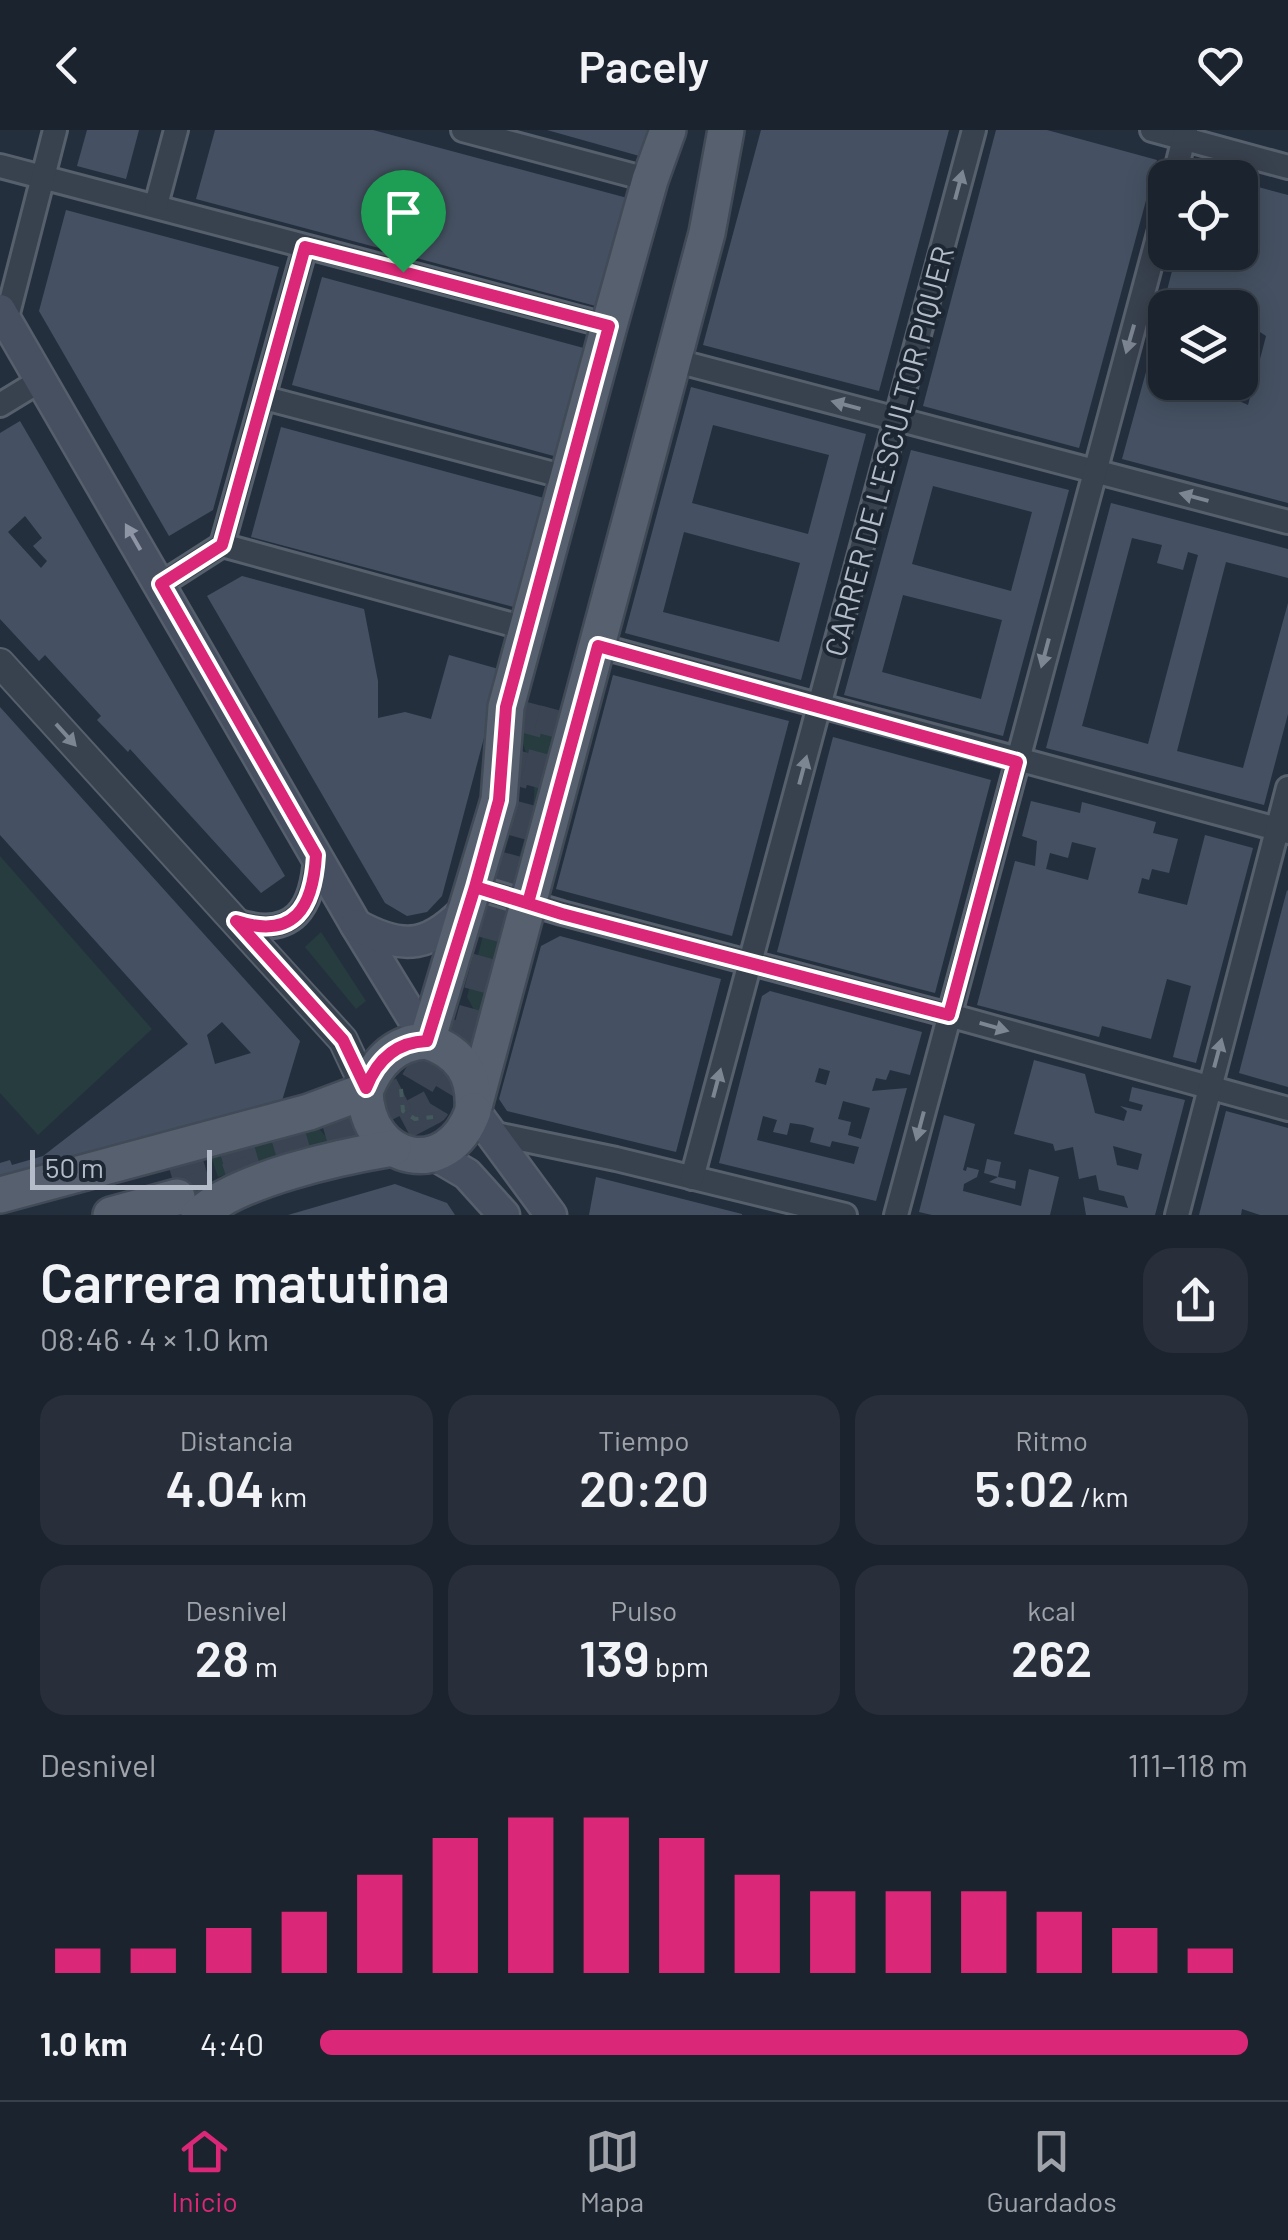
<!DOCTYPE html>
<html lang="es">
<head>
<meta charset="utf-8">
<style>
	body { margin:0; font-family:Barlow,sans-serif; background:#282f3a; color:#f1f3f6; height:100vh; display:flex; flex-direction:column; font-size:38px; white-space:nowrap }
	* { box-sizing:border-box; margin:0 }
	p { font-size:32px; color:#a0a4aa }
	.icon { flex:none; width:55px; height:55px; fill:none; stroke:currentColor; stroke-width:2; stroke-linecap:round; stroke-linejoin:round }
	.map { position:relative; height:1085px; overflow:hidden }
	.sheet { display:flex; flex-direction:column; background:#1b232e; flex:1 }
	.sheet>* { flex:none }
	.buttons { position:absolute; left:1148px; top:30px; display:grid; gap:20px }
	.buttons a { display:grid; place-items:center; width:110px; height:110px; border-radius:20px; background:#1b232e; box-shadow:0 5px 25px #0003,0 0 0 2px #39404a; font-size:50px }
	.scale { position:absolute; left:30px; bottom:25px; width:182px; box-sizing:border-box; padding-left:10px; border:5px solid #b4bcc9; border-top:0; font-size:28px; line-height:35px; white-space:nowrap; color:#b4bcc9; -webkit-text-stroke:8px #1d2633; paint-order:stroke }
	.pin { position:absolute; display:grid; place-items:center; width:85px; height:85px; color:#fff; margin:-102px -42px; border-radius:50% 50% 50% 0; rotate:-45deg; box-shadow:0 0 10px #0007 }
	.pin .icon { rotate:45deg }
	.round { display:grid; place-items:center; flex:none; width:105px; height:105px; border-radius:30px; background:#282f3a }
	.overview { display:flex; align-items:center; justify-content:space-between; height:170px; padding:0 40px }
	h1 { font-size:55px; font-weight:600; line-height:75px }
	.figures { display:grid; grid-template-columns:repeat(3,1fr); gap:15px; height:170px; padding:10px 40px }
	.figures div { display:grid; align-content:center; border-radius:25px; background:#282f3a; text-align:center }
	.figures b { font-size:50px; font-weight:600 }
	.figures small { font-size:28px; font-weight:400 }
	.figures p { font-size:28px }
	.chart { height:280px; padding:20px 40px }
	.chart p { display:flex; justify-content:space-between }
	.chart svg { width:100%; height:180px; margin-top:10px; stroke:#db2777; stroke-width:6 }
	ul { padding:0 40px; list-style:none; font-size:32px }
	li { display:grid; grid-template-columns:160px 120px 1fr; align-items:center; height:75px }
	li i { height:25px; border-radius:12px; background:#db2777 }
	header { display:flex; justify-content:space-between; align-items:center; height:130px; padding:0 40px; background:#1b232e; font-size:45px; font-weight:600 }
	.tabs { display:flex; justify-content:space-around; align-items:center; height:140px; border-top:2px solid #39404a; background:#1b232e; font-size:28px; color:#a0a4aa }
	.tabs a { display:grid; justify-items:center; gap:5px }
	.tabs .active { color:#db2777 }
	.map>svg:first-child { display:block }
</style>
</head>
<body>
<header><svg class="icon" aria-label="back" viewBox="0 0 24 24"><path d="M15 5l-7 7 7 7"/></svg>Pacely<svg class="icon" aria-label="heart" viewBox="0 0 24 24"><path d="M12 20l-8-8c-3-5 5-10 8-4 3-6 11-1 8 4z"/></svg></header>
<div class="map">
<svg width="1288" height="1085" viewBox="0 0 1288 1085">
	<rect width="100%" height="100%" fill="#242f3e"/>
	<g fill="#263c3f">
		<path d="M518 588 568 602 521 739H518L517 734C525 705 540 672 532 641 527 623 519 608 518 588Z"/>
		<polygon points="0,726 152,899 38,1005 0,963"/>
		<polygon points="490,779 517,787 487,904 467,867"/>
		<polygon points="321,802 366,871 356,879 305,817"/>
		<polygon points="316,995 333,1015 218,1047 213,1032 207,1026"/>
	</g>
	<g fill="#455162" fill-rule="evenodd">
		<polygon points="87,0 139,0 126,49 77,36"/>
		<polygon points="215,0 373,0 631,69 603,178 196,69"/>
		<polygon points="547,0 650,0 643,27"/>
		<polygon points="761,0 949,0 879,261 703,215"/>
		<polygon points="996,0 1047,0 1157,30 1079,318 923,276"/>
		<polygon points="1240,52 1288,65 1288,373 1122,329 1149,231 1165,238 1165,252 1197,252 1248,275 1266,206 1251,196 1240,211 1240,178 1165,178 1165,189 1160,187 1177,122 1240,122"/>
		<polygon points="66,80 279,137 213,380 169,406 39,181"/>
		<polygon points="322,147 591,220 561,328 292,255"/>
		<path d="M691 257 866 304 801 550 625 503ZM713 295 829 325 808 404 692 373ZM684 402 800 433 779 512 663 482Z"/>
		<path d="M20 291 285 746 261 763 130 619 128 622 97 590 101 586 45 525 39 531 0 489V303ZM25 386 42 408 33 416 47 431 41 438 8 402Z"/>
		<polygon points="281,297 551,370 521,479 251,407"/>
		<path d="M911 320 1069 360 1003 606 844 565ZM933 356 1032 382 1011 461 912 434ZM903 465 1002 490 981 569 882 542Z"/>
		<path d="M1111 373 1288 419V448L1226 432 1177 621 1243 638 1288 473V584L1264 675 1046 618ZM1132 408 1162 415 1157 433 1183 440 1188 422 1198 425 1148 614 1082 596Z"/>
		<polygon points="242,446 364,479 378,551 378,588 405,582 431,589 449,525 502,540 442,766 427,782 407,786 385,773 207,466"/>
		<polygon points="613,545 789,591 732,806 556,759"/>
		<path d="M0 577 300 911 281 974 0 1049V1033L10 1030 12 1035 43 1026 188 914 0 705ZM222 892 251 923 215 934 207 905Z"/>
		<polygon points="833,607 991,650 935,863 777,822"/>
		<path d="M1031 671 1080 683 1082 672 1156 692 1153 703 1178 709 1169 743 1152 739 1149 750 1142 748 1138 763 1187 775 1205 705 1253 718 1196 933 1173 927 1191 856 1167 849 1151 909 1102 896 1099 907 977 875 1015 731 1035 736 1037 711 1022 706ZM1072 712 1096 718 1088 750 1046 739 1050 723 1068 728Z"/>
		<polygon points="1287,760 1288,761 1288,957 1239,943"/>
		<polygon points="560,806 721,849 676,1022 507,981 499,969 541,816"/>
		<path d="M770 861 922 902 910 945 890 940 886 950 876 948 872 961 907 958 876 1071 719 1033 762 866ZM819 938 830 941 826 955 815 952ZM843 971 870 978 861 1009 848 1005 851 992 838 989ZM763 986 777 990 773 1002 787 1005 790 993 804 995 814 998 810 1012 830 1017 832 1011 859 1017 854 1034 757 1010Z"/>
		<path d="M1034 930 1085 944 1095 983 1124 991 1127 981 1120 976 1141 981 1143 975 1129 971 1132 957 1185 970 1155 1085H1086L1083 1067 1128 1078 1124 1066 1099 1060 1096 1045 1079 1049 1073 1017 1055 1021 1053 1014 1014 1004ZM1113 1016 1142 1024 1138 1040 1117 1035Z"/>
		<polygon points="1226,981 1288,998 1288,1085 1260,1085 1242,1079 1241,1085 1199,1085"/>
		<polygon points="944,985 975,994 963,1040 966,1041 967,1037 979,1040 977,1047 964,1054 963,1061 1021,1076 1029,1039 1059,1047 1050,1085 932,1085 919,1082"/>
		<polygon points="987,1029 1001,1032 998,1047 984,1043"/>
		<polygon points="596,1047 742,1084 742,1085 589,1085"/>
		<polygon points="998,1047 1016,1051 1015,1059 989,1052"/>
		<polygon points="395,1054 447,1073 455,1085 288,1085"/>
	</g>
	<g fill="none" stroke-linecap="round" stroke-linejoin="round">
		<g stroke="#3a4453" stroke-width="35" stroke-dasharray="35 18" stroke-linecap="butt">
			<polyline points="509,654 531,573"/>
			<polyline points="354,1012 379,1005 432,977 465,922 558,580"/>
			<polyline points="170,1041 367,983 414,959 442,911 448,888"/>
			<polyline points="177,1067 252,1043"/>
		</g>
		<g stroke="#565f6c" stroke-width="28">
			<g id="minor">
				<polyline points="463,0 650,50"/>
				<polyline points="1152,0 1288,37"/>
				<polyline points="0,36 609,196"/>
				<polyline points="1174,48 1186,0"/>
				<polyline points="156,75 176,0"/>
				<polyline points="6,191 55,0"/>
				<polyline points="673,230 1288,392"/>
				<polyline points="265,268 569,348"/>
				<polyline points="0,275 41,250"/>
				<polyline points="222,415 305,117"/>
				<polyline points="161,454 222,415 528,499"/>
				<polyline points="599,516 1288,702"/>
				<polyline points="475,757 562,783 949,885 1288,979"/>
				<path d="M236 791C295 810 313 777 316 725"/>
				<polyline points="491,1003 616,1029 845,1085"/>
				<polyline points="692,1048 974,0"/>
				<polyline points="896,1085 1165,81"/>
				<polyline points="1177,1085 1288,658"/>
			</g>
		</g>
		<g stroke="#565f6c" stroke-width="32">
			<polyline id="tertiary" points="0,533 343,910 366,959"/>
		</g>
		<g stroke="#565f6c" stroke-width="35">
			<g id="secondary">
				<polyline points="0,180 356,795 427,911"/>
				<path d="M356 795C405 822 431 817 469 776"/>
				<polyline points="473,979 551,1085"/>
				<polyline points="433,1024 467,1044 504,1085"/>
			</g>
		</g>
		<g stroke="#414a57" stroke-width="40">
			<g id="primary">
				<path d="M366 959C377 932 395 913 425 911"/>
				<polyline points="475,973 707,103 726,0"/>
				<path d="M473 979C475 945 461 922 427 911L499 670 506 577 609 196 650 50 668 0"/>
				<path d="M0 1065 309 982 365 961C367 1034 448 1051 473 981"/>
				<polyline points="111,1085 177,1067"/>
				<path d="M199 1085C238 1049 339 1027 393 1018"/>
			</g>
		</g>
		<polyline stroke="#44595c" stroke-width="4" stroke-dasharray="8 8" stroke-linecap="butt" points="401,959 403,981 415,989 433,987"/>
		<use href="#minor" stroke="#38414e" stroke-width="22"/>
		<use href="#tertiary" stroke="#38414e" stroke-width="28"/>
		<use href="#secondary" stroke="#465061" stroke-width="30"/>
		<use href="#primary" stroke="#56606e" stroke-width="35"/>
	</g>
	<defs><path id="oneway-solid" d="M-6-.8H1V-3.2L6.5 0L1 3.2V.8H-6Z" transform="scale(2.5)"/></defs>
	<g fill="#7c8592">
		<use href="#oneway-solid" transform="translate(959 55) rotate(-75)"/>
		<use href="#oneway-solid" transform="translate(1130 209) rotate(106)"/>
		<use href="#oneway-solid" transform="translate(846 275) rotate(-165)"/>
		<use href="#oneway-solid" transform="translate(1194 367) rotate(-165)"/>
		<use href="#oneway-solid" transform="translate(1045 523) rotate(105)"/>
		<use href="#oneway-solid" transform="translate(66 605) rotate(48)"/>
		<use href="#oneway-solid" transform="translate(803 640) rotate(-75)"/>
		<use href="#oneway-solid" transform="translate(994 897) rotate(16)"/>
		<use href="#oneway-solid" transform="translate(1218 923) rotate(-75)"/>
		<use href="#oneway-solid" transform="translate(717 953) rotate(-75)"/>
		<use href="#oneway-solid" transform="translate(920 996) rotate(105)"/>
	</g>
	<use fill="#8e96a5" href="#oneway-solid" transform="translate(133 407) rotate(-120)"/>
	<g fill="none" stroke-linecap="round" stroke-linejoin="round">
		<g stroke="#fff" stroke-width="20">
			<path id="route" d="M403 142 305 117 222 415 161 454 316 725C313 777 295 810 236 791L343 910 366 958C377 930 396 912 427 911L475 757 562 784 949 885 1017 632 598 516 528 773 475 757 499 670 506 577 609 196 403 142"/>
		</g>
		<use href="#route" stroke="#db2777" stroke-width="12"/>
	</g>
	<g text-anchor="middle" dominant-baseline="central" stroke-width="8" stroke-linejoin="round" paint-order="stroke">
		<g font-size="30" fill="#b4bcc9" stroke="#1d2633">
			<text transform="translate(888 321) rotate(-75)">CARRER DE L'ESCULTOR PIQUER</text>
		</g>
	</g>
</svg>
<div class="buttons">
<a><svg class="icon" aria-label="locate" viewBox="0 0 24 24"><circle cx="12" cy="12" r="6"/><path d="M12 2v4M12 18v4M2 12h4M18 12h4"/></svg></a>
<a><svg class="icon" aria-label="layers" viewBox="0 0 24 24"><path d="M12 4l9 5-9 5-9-5zM3 14l9 5 9-5"/></svg></a>
</div>
<div class="scale">50 m</div>
<div class="pin" style="left:403px;top:142px;background:#1e9e55"><svg class="icon" aria-label="arrive" viewBox="0 0 24 24"><path d="M6 21V4h12l-3 4 3 4H6"/></svg></div>
</div>
<section class="sheet">
<div class="overview"><div><h1>Carrera matutina</h1><p>08:46 · 4 × 1.0 km</p></div><a class="round"><svg class="icon" aria-label="share" viewBox="0 0 24 24"><path d="M12 15V3M7 8l5-5 5 5M5 13v7h14v-7"/></svg></a></div>
<div class="figures">
<div><p>Distancia</p><b>4.04<small> km</small></b></div>
<div><p>Tiempo</p><b>20:20</b></div>
<div><p>Ritmo</p><b>5:02<small> /km</small></b></div>
</div>
<div class="figures">
<div><p>Desnivel</p><b>28<small> m</small></b></div>
<div><p>Pulso</p><b>139<small> bpm</small></b></div>
<div><p>kcal</p><b>262</b></div>
</div>
<div class="chart"><p><span>Desnivel</span>111–118 m</p>
<svg viewBox="0 0 160 44" preserveAspectRatio="none"><path d="M5 44V38M15 44V38M25 44V33M35 44V29M45 44V20M55 44V11M65 44V6M75 44V6M85 44V11M95 44V20M105 44V24M115 44V24M125 44V24M135 44V29M145 44V33M155 44V38"/></svg>
</div>
<ul>
<li><b>1.0 km</b>4:40<i style="width:100%"></i></li>
</ul>
</section>
<nav class="tabs">
<a class="active"><svg class="icon" aria-label="home" viewBox="0 0 24 24"><path d="M3 11l9-7 9 7M6 9v11h12V9"/></svg>Inicio</a>
<a><svg class="icon" aria-label="map" viewBox="0 0 24 24"><path d="M3 6l6-2 6 2 6-2v14l-6 2-6-2-6 2zM9 4v14M15 6v14"/></svg>Mapa</a>
<a><svg class="icon" aria-label="saved" viewBox="0 0 24 24"><path d="M7 4h10v16l-5-4-5 4z"/></svg>Guardados</a>
</nav>
</body>
</html>
